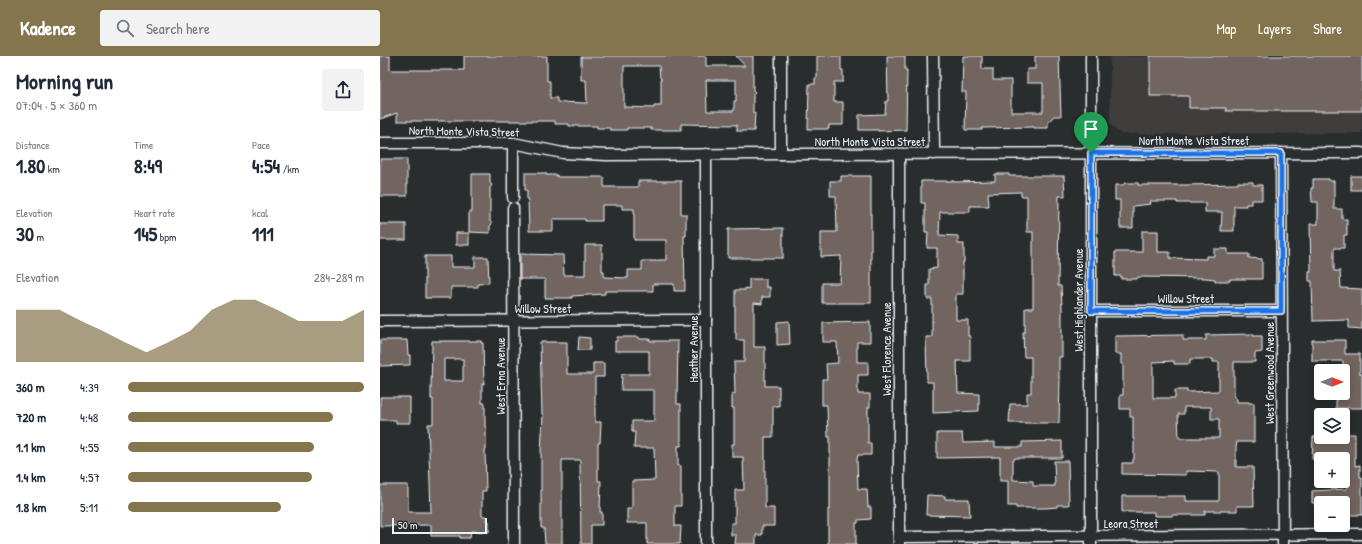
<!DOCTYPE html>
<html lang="en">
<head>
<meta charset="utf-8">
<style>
	body { margin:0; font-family:"Patrick Hand",sans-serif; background:#f2f2f3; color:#1f2937; height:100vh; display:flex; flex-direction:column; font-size:15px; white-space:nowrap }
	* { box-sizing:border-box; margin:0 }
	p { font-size:13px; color:#747a83 }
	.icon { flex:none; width:22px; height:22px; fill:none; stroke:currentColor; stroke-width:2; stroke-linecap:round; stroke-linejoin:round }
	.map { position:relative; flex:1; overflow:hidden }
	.side { display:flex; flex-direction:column; background:#fff; width:380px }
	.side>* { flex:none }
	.needle { width:26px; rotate:90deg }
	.fabs { position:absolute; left:934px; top:308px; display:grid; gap:8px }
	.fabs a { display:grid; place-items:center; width:36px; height:36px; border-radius:4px; background:#fff; box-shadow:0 2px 10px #0003; font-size:20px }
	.scale { position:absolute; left:12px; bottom:10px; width:95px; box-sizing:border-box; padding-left:4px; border:2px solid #e8f1f8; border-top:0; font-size:11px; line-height:14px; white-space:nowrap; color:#e8f1f8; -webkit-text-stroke:3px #2a2d2e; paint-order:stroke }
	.pin { position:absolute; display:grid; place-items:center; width:34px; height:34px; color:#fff; margin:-41px -17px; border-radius:50% 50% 50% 0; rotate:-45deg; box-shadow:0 0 4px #0007 }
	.pin .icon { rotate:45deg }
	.round { display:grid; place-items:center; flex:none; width:42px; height:42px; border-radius:4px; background:#f2f2f3 }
	.overview { display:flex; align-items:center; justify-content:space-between; height:68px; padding:0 16px }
	h1 { font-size:22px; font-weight:700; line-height:30px }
	.stats { display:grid; grid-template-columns:repeat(3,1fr); gap:6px; height:68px; padding:4px 16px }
	.stats div { display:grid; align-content:center }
	.stats b { font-size:20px; font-weight:700 }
	.stats small { font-size:11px; font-weight:400 }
	.stats p { font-size:11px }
	.chart { height:112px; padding:8px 16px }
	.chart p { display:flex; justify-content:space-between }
	.chart svg { width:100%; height:72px; margin-top:4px; fill:#84754c; opacity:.7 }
	ul { padding:0 16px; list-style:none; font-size:13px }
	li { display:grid; grid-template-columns:64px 48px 1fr; align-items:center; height:30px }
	li i { height:10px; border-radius:5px; background:#84754c }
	header { display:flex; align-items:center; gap:24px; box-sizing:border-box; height:56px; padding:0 20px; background:#84754c; color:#fff }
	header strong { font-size:19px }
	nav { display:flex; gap:22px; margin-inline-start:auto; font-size:14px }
	.search { width:280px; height:36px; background:#f2f2f3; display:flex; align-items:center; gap:10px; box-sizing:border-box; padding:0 14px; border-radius:4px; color:#747a83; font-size:15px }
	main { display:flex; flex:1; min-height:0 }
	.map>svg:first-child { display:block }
</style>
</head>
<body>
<header>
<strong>Kadence</strong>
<div class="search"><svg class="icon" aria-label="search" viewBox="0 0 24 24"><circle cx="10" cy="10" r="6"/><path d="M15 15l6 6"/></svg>Search here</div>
<nav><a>Map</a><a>Layers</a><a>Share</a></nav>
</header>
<main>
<section class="side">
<div class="overview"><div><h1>Morning run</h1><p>07:04 · 5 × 360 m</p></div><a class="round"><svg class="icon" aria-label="share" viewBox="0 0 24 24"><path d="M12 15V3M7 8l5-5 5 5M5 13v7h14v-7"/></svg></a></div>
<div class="stats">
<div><p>Distance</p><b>1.80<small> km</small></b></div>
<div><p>Time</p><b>8:49</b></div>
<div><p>Pace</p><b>4:54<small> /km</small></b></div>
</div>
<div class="stats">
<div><p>Elevation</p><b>30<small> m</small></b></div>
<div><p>Heart rate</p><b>145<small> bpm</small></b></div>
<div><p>kcal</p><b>111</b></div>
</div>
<div class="chart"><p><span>Elevation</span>284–289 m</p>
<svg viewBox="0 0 160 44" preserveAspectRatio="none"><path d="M0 44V12L10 12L20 12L30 19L40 25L50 32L60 38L70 32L80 25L90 12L100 6L110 6L120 12L130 19L140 19L150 19L160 12V44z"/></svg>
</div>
<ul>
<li><b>360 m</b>4:39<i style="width:100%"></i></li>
<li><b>720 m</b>4:48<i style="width:87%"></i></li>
<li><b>1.1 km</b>4:55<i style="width:79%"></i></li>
<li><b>1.4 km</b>4:57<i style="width:78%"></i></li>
<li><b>1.8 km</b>5:11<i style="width:65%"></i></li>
</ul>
</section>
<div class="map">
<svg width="982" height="488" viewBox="0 0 982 488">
	<rect width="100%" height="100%" fill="#2a2d2e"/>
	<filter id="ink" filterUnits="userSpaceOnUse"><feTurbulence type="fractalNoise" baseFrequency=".025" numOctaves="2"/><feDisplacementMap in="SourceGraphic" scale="8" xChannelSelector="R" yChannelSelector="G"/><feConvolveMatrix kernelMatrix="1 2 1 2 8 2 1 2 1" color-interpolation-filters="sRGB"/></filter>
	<g filter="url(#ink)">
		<polygon fill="#403e3d" points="730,0 982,0 982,77 741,78 730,68"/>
		<g fill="#72655f" stroke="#e8f1f8" fill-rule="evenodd">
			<path d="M0 0H10V14H84V0H167V25H170V42H177V46L207 47 206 24H201V1H224V0H326V10H365L356 0H373V34L375 36 373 38V57H375L374 75H357V69L301 68V74H271V72H247V74H230V72H217V70H189V68H175V65H17V57L0 63ZM244 10H279L280 22H281V50H274V52L244 51ZM326 24H356V45H354V55H327Z"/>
			<polygon points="437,0 461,0 461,14 463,14 463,26 454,26 454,46 463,46 463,69 449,69 449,73 428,73 429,28 435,28 435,22 437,22"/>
			<polygon points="507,0 525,0 525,14 527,14 526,74 498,75 498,74 479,74 479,59 505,58 506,45 508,45"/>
			<polygon points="583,0 602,0 602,13 613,13 613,24 631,24 631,56 663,56 663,27 647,27 647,13 655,13 655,0 679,0 681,60 674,60 668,66 668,72 654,72 654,71 602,72 602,74 585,74 586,36 582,36"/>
			<polygon points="770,0 982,0 982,55 846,55 846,52 809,52 809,40 770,40"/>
			<rect x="0" y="103" width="27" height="37"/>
			<polygon points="145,117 166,117 166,119 177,119 177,121 224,121 224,131 258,131 258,125 301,125 301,158 306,158 306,180 304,180 305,235 294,235 294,228 273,228 273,235 225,235 225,238 192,240 192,242 165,242 165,223 140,223 140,198 183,199 184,219 205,219 205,189 222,189 222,215 224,215 224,221 248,222 248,214 262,214 262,205 278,205 278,204 286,204 286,184 254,184 254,153 242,153 242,149 222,149 222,165 205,165 205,163 173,163 173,175 149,175 148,144 147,144 147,134 145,134"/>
			<polygon points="92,118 110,118 110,127 112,129 110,132 110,165 112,168 110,170 110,177 89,176 89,156 92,156"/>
			<polygon points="615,118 629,118 629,120 684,120 685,140 679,140 678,230 681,230 682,252 682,301 679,301 679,323 680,323 679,367 629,367 630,348 647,348 647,337 651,337 651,301 644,301 643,276 645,276 645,252 653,252 653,176 647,176 647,140 641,140 641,136 608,137 609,150 590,150 590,156 560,156 559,179 578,180 578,188 584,188 584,206 583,206 583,238 576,238 576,264 588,264 588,280 590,280 590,305 577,305 578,337 599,338 599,355 553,357 553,326 547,326 546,281 552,281 552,243 547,243 547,229 549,229 549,213 557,212 557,192 547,192 548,176 545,176 545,147 541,147 541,125 574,125 574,126 615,125"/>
			<polygon points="461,120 491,120 491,247 442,247 442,227 460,227 461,200 441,201 441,176 457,176 456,140 450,140 450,125 461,125"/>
			<rect x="971" y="120" width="11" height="14"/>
			<polygon points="933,123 949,123 949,125 954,125 954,153 962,153 962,163 967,163 967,179 964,179 964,192 955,192 954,194 954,215 960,215 961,232 982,233 982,273 969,272 969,264 933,265 932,225 929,225 929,215 931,215 930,168 938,168 938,146 932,146 931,132 933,132"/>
			<polygon points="858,126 873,126 873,129 882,129 882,144 871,144 871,148 866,148 866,150 854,150 854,175 841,175 842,156 825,156 825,147 797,147 797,145 770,145 771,148 753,150 753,172 740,172 740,144 735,144 735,129 743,129 745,127 758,127 758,129 804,129 858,128"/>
			<rect x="0" y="168" width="26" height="16"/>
			<polygon points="403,172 403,202 348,202 348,173"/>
			<polygon points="762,175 778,175 778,196 790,196 790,202 826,203 826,200 834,200 834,193 848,193 848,198 869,198 869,202 882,203 882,223 850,223 850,225 835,225 835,223 826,222 758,221 757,223 741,223 741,220 735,220 735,196 762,196"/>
			<rect x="76" y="177" width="13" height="12"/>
			<polygon points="45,200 71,200 71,211 95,211 95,201 108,201 109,227 98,228 98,231 71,231 71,242 45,242"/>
			<polygon points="369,223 386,223 386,231 390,231 390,241 382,241 382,248 374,247 374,291 385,291 385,330 399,330 399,350 393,350 393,381 385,381 385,452 394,452 394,470 382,470 382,479 376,479 376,488 355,488 356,479 351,479 351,467 355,467 355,434 364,434 363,401 352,401 352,388 354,388 354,352 352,352 352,338 355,338 354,306 364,306 364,284 356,284 356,277 355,277 355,234 365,234 365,232 369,233"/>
			<polygon points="409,265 410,288 397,289 397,266"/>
			<polygon points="490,266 490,286 477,286 477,306 488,306 488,319 478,319 478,338 490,338 490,351 488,351 488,387 491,387 491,399 478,399 477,403 478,433 487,433 488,451 491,451 491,463 478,464 478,467 476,467 476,488 448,488 448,453 450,453 450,381 448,381 447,349 442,349 442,323 447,323 446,308 458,307 457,286 443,286 443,267"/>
			<path d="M873 278V280H882V296L875 297V306H854V341L857 343V346H869V347H874V386H857L856 391V411H873L874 450H857V455H825V459H792V460H774V456H742V440H806V445H838L839 444V416L806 415V419L742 418V407H753V403H754V383H753V361H750V353H740V339H743V308H741V298H735V280L803 279V284H826V279ZM810 303H833V306H839V335L807 336V334H795V342H773V306L794 305V308H810ZM804 351H831V363H839V382H799L798 358H804Z"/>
			<polygon points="199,281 210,282 210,294 198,294"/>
			<polygon points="237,281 259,281 259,283 270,283 270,285 298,285 297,344 297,348 301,348 301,390 298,390 298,410 301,410 301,450 295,450 295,470 301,470 300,488 267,488 267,467 247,467 247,453 252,453 252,425 275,424 274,392 254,392 255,376 252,376 252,365 274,365 274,334 241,334 242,318 269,318 269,295 235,295 235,285 237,285"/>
			<polygon points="0,284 27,284 28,299 30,299 30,309 0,310"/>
			<polygon points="932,284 965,284 965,298 980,298 980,318 982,318 982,352 956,352 956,337 963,337 963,305 932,305"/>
			<path d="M52 285H101V287H103L104 328H102V347H105V371H106V394H105L106 435H102V460H106V465H109V476L91 475 90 482H80V480H51V469L0 470V429H28V456H51L48 368H53V343H51V335ZM64 303H83V325H64Z"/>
			<polygon points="160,286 187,286 187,318 213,318 213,307 224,307 224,321 215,321 215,366 221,366 220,387 218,387 218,425 221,425 220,456 222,456 222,469 211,469 211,488 201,488 200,404 182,404 182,488 165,488 164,472 161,472 161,397 163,358 162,358"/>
			<polygon points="0,341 30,341 30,367 16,367 16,364 0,364"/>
			<polygon points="557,377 582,377 583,387 615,386 615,391 642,391 642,386 682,385 682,402 635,402 635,403 633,403 633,424 653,425 653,430 675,430 674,405 688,405 689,449 677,449 677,451 666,452 636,452 636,450 628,450 628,425 620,425 620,401 557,402"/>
			<polygon points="963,378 975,378 975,410 980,409 980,421 982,421 982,459 966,459 966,455 963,455 963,447 932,447 932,435 967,433 967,411 963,411 963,403 932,403 933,381 963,381"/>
			<polygon points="547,439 565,440 565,443 589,443 590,460 546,459"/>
		</g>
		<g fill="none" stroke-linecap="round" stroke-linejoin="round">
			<g stroke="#e8f1f8" stroke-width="13">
				<g id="minor">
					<polyline points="401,0 401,98"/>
					<polyline points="553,0 554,98"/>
					<polyline points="711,0 711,488"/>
					<polyline points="0,87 133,87 183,97 227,99 401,98 982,97"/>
					<polyline points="901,97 903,488"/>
					<polyline points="326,98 326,488"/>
					<polyline points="519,98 519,488"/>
					<polyline points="133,142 133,87"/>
					<polyline points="133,152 134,488"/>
					<polyline points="711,255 901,255"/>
					<polyline points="0,265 326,264"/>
					<polyline points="519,481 982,478"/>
				</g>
			</g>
			<use href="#minor" stroke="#2a2d2e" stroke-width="10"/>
		</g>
	</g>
	<g fill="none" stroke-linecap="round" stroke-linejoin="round" filter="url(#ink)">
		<g stroke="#fff" stroke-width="8">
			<rect id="route" x="711" y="97" width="190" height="158"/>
		</g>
		<use href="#route" stroke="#1a73e8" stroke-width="5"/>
	</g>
	<g text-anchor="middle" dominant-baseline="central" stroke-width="3" stroke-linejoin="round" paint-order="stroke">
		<g font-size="12" fill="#e8f1f8" stroke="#2a2d2e">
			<text transform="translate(84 75) rotate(1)">North Monte Vista Street</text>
			<text x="814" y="84">North Monte Vista Street</text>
			<text x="490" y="85">North Monte Vista Street</text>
			<text x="806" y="242">Willow Street</text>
			<text transform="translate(698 244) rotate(-90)">West Highlander Avenue</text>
			<text x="163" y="252">Willow Street</text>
			<text transform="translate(313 293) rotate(-90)">Heather Avenue</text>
			<text transform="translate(506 293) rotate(-90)">West Florence Avenue</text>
			<text transform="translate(889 317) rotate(-90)">West Greenwood Avenue</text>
			<text transform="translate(120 320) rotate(-90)">West Erna Avenue</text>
			<text x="751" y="467">Leora Street</text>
		</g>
	</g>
</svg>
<div class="fabs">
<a><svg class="needle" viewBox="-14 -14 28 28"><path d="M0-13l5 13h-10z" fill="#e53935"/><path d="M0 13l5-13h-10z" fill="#747a83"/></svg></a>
<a><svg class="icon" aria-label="layers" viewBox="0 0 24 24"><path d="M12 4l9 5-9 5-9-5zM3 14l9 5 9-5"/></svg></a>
<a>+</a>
<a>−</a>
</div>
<div class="scale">50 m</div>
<div class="pin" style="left:711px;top:97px;background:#1e9e55"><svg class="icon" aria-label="arrive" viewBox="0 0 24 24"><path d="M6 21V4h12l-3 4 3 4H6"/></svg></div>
</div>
</main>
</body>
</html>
